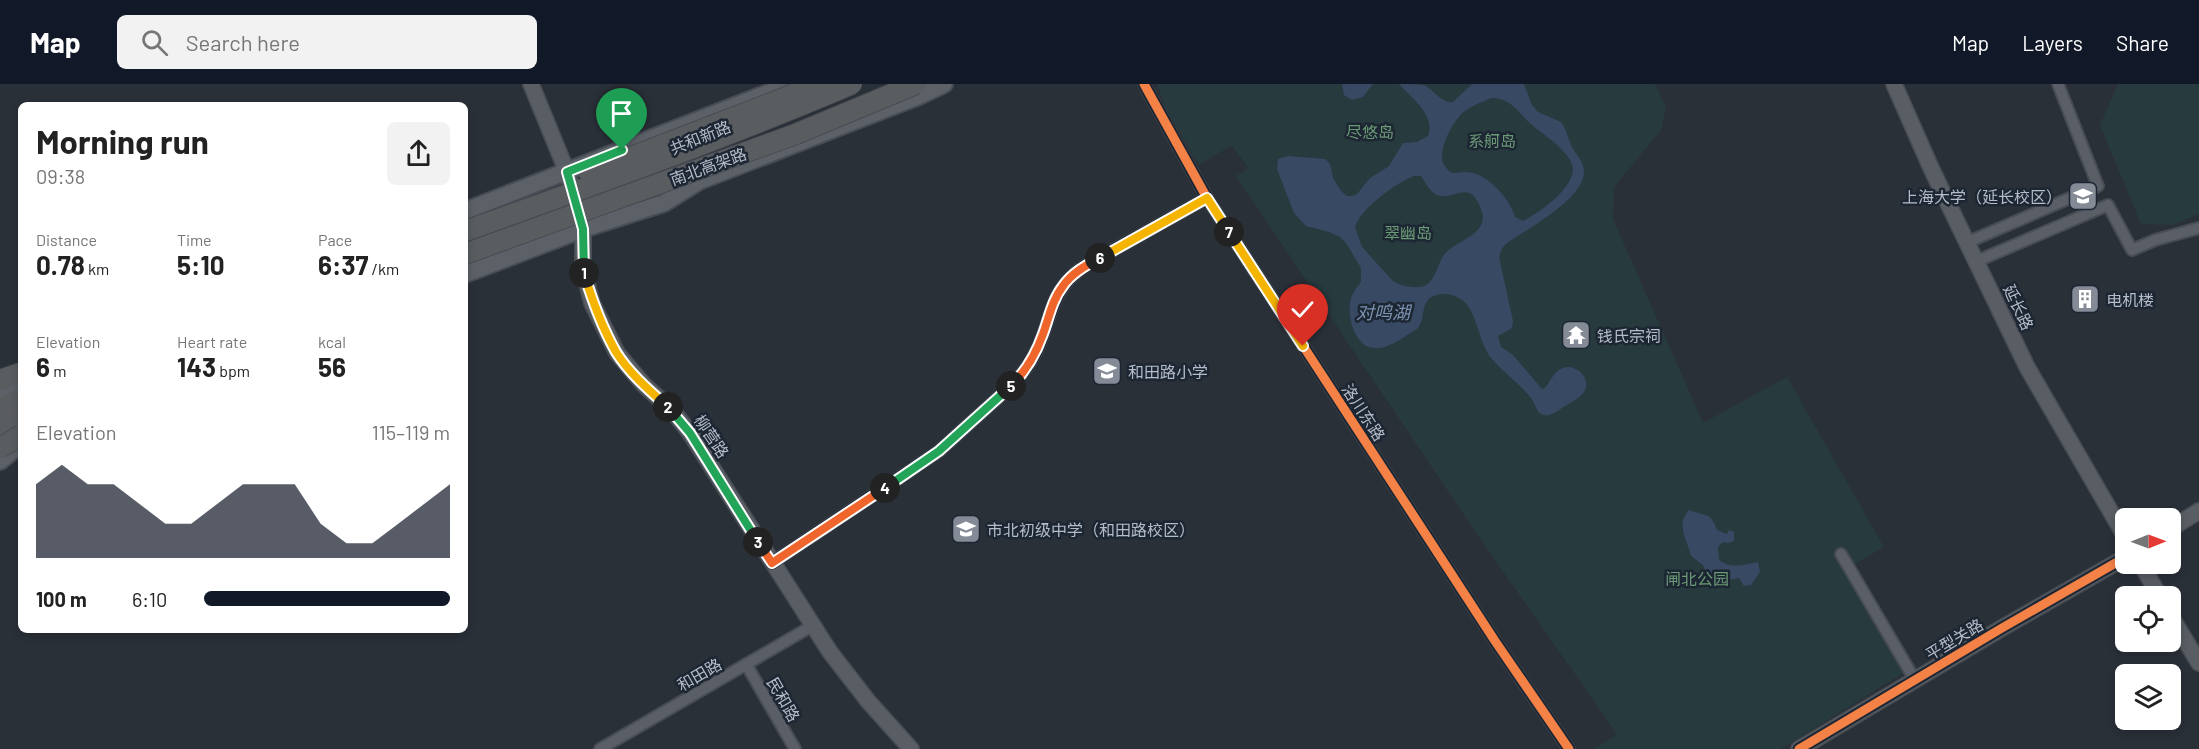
<!DOCTYPE html>
<html lang="en">
<head>
<meta charset="utf-8">
<style>
	body { margin:0; font-family:Barlow,"Noto Sans SC",sans-serif; background:#f2f2f2; color:#222; height:100vh; display:flex; flex-direction:column; font-size:22px; white-space:nowrap }
	* { box-sizing:border-box; margin:0 }
	p { font-size:20px; color:#767676 }
	.icon { flex:none; width:33px; height:33px; fill:none; stroke:currentColor; stroke-width:2; stroke-linecap:round; stroke-linejoin:round }
	.map { position:relative; flex:1; overflow:hidden }
	.sheet { position:absolute; left:18px; top:18px; width:450px; height:531px; display:flex; flex-direction:column; background:#fff; border-radius:9px; box-shadow:0 3px 9px #0003 }
	.sheet>* { flex:none }
	.needle { width:39px; rotate:89deg }
	.tools { position:absolute; left:2115px; top:424px; display:grid; gap:12px }
	.tools a { display:grid; place-items:center; width:66px; height:66px; border-radius:9px; background:#fff; box-shadow:0 3px 9px #0003; font-size:30px }
	.pin { position:absolute; display:grid; place-items:center; width:51px; height:51px; color:#fff; margin:-62px -26px; border-radius:50% 50% 50% 0; rotate:-45deg; box-shadow:0 0 6px #0007 }
	.pin .icon { rotate:45deg }
	.km { position:absolute; width:30px; height:30px; margin:-15px; border-radius:50%; background:#222; color:#fff; font-size:16px; line-height:30px; text-align:center }
	.round { display:grid; place-items:center; flex:none; width:63px; height:63px; border-radius:9px; background:#f2f2f2 }
	.overview { display:flex; align-items:center; justify-content:space-between; height:102px; padding:0 18px }
	h1 { font-size:33px; font-weight:700; line-height:45px }
	.metrics { display:grid; grid-template-columns:repeat(3,1fr); gap:9px; height:102px; padding:6px 18px }
	.metrics div { display:grid; align-content:center }
	.metrics b { font-size:26px; font-weight:700 }
	.metrics small { font-size:16px; font-weight:400 }
	.metrics p { font-size:16px }
	.chart { height:168px; padding:12px 18px }
	.chart p { display:flex; justify-content:space-between }
	.chart svg { width:100%; height:108px; margin-top:6px; fill:#111827; opacity:.7 }
	ul { padding:0 18px; list-style:none; font-size:20px }
	li { display:grid; grid-template-columns:96px 72px 1fr; align-items:center; height:45px }
	li i { height:15px; border-radius:8px; background:#111827 }
	header { display:flex; align-items:center; gap:36px; box-sizing:border-box; height:84px; padding:0 30px; background:#111827; color:#fff }
	header strong { font-size:28px }
	nav { display:flex; gap:33px; margin-inline-start:auto; font-size:21px }
	.search { width:420px; height:54px; background:#f2f2f2; display:flex; align-items:center; gap:15px; box-sizing:border-box; padding:0 21px; border-radius:9px; color:#767676; font-size:22px }
	.map>svg:first-child { display:block }
</style>
</head>
<body>
<header>
<strong>Map</strong>
<div class="search"><svg class="icon" aria-label="search" viewBox="0 0 24 24"><circle cx="10" cy="10" r="6"/><path d="M15 15l6 6"/></svg>Search here</div>
<nav><a>Map</a><a>Layers</a><a>Share</a></nav>
</header>
<div class="map">
<svg width="2199" height="665" viewBox="0 0 2199 665">
	<rect width="100%" height="100%" fill="#2a3038"/>
	<g fill="#273a3e">
		<polygon points="1157,0 1655,0 1666,24 1661,46 1614,103 1613,135 1703,339 1787,293 1884,463 1853,481 1911,584 1781,665 1594,665 1617,650 1474,446 1236,92 1248,84 1232,61 1199,81 1165,23"/>
		<polygon points="2118,0 2199,0 2199,130 2172,141 2141,140 2100,41"/>
	</g>
	<g fill="#384963" fill-rule="evenodd">
		<polygon points="1342,0 1373,0 1363,13 1352,16 1344,11"/>
		<path d="M1399 0C1406 0 1418 0 1424 1 1435 6 1440 19 1453 18L1472 0H1524L1532 21 1538 28 1561 38C1567 46 1568 55 1572 63 1577 72 1584 78 1584 88 1584 115 1527 145 1507 159L1502 164 1499 173 1513 237 1512 244 1498 252 1501 263 1513 271 1542 305 1545 304C1549 299 1553 290 1559 286 1572 276 1593 293 1584 308 1579 315 1568 320 1562 324 1556 328 1548 334 1541 330 1536 327 1535 319 1531 314 1520 300 1504 289 1492 275 1474 254 1480 212 1445 210 1440 210 1432 211 1428 216 1421 224 1425 237 1417 245 1405 252 1388 266 1374 264 1354 263 1346 230 1351 214 1353 208 1357 203 1361 198V184L1346 159 1340 153 1329 148 1306 142 1294 129 1277 85 1278 75 1288 72 1325 75 1330 80 1333 94 1341 107 1347 112H1353L1357 110 1370 94 1389 82 1403 59 1417 58 1428 52C1436 32 1412 14 1399 0ZM1491 14C1512 14 1518 29 1532 41 1545 52 1561 61 1570 76 1584 98 1541 128 1523 137L1515 133C1511 116 1489 92 1472 89 1466 87 1459 89 1452 89 1447 85 1442 81 1442 74 1441 60 1454 35 1465 27 1473 21 1483 18 1491 14ZM1414 92H1421C1425 98 1429 106 1435 110 1453 120 1469 92 1481 125 1491 151 1455 156 1444 171 1437 180 1436 197 1424 202 1415 205 1400 202 1393 197L1362 163 1355 143C1361 124 1396 99 1414 92Z"/>
		<path d="M1689 426C1706 433 1710 427 1717 446L1727 450 1729 446 1734 448V457L1728 459 1723 458 1718 463 1719 476C1733 486 1744 480 1758 478L1760 488 1751 501 1744 502 1739 494 1729 496 1719 503 1710 498 1703 481 1691 472C1688 457 1675 441 1689 426Z"/>
	</g>
	<g fill="none" stroke-linecap="round" stroke-linejoin="round">
		<g stroke="#484c53" stroke-width="14">
			<g id="street">
				<polyline points="1144,0 1207,114 1495,557 1569,665"/>
				<polyline points="1968,158 2098,102 2058,0"/>
				<polyline points="1977,177 2108,121 2132,166 2155,156 2199,144"/>
				<polyline points="1841,470 1915,596"/>
				<path d="M772 479 939 367 1009 304C1020 293 1030 281 1037 266 1053 232 1049 210 1081 184L1207 114"/>
				<polyline points="746,580 795,665"/>
				<polyline points="600,665 812,542"/>
			</g>
		</g>
		<g stroke="#484c53" stroke-width="18">
			<g id="secondary">
				<polyline points="531,0 567,88 583,145 583,184 592,219 617,269 644,301 672,326 690,349 830,568 868,617 911,665"/>
				<polyline points="1894,0 1931,84 2027,283 2126,454"/>
				<polyline points="2170,445 2199,427"/>
				<polyline points="2141,480 2160,513"/>
				<polyline points="2170,531 2199,579"/>
				<polyline points="1799,665 2002,544 2126,473"/>
			</g>
		</g>
		<g stroke="#484c55" stroke-width="20">
			<g id="primary">
				<polyline points="465,127 791,0"/>
				<polyline points="465,190 583,145 664,119 699,97 919,12 944,0"/>
				<polyline points="0,310 21,299"/>
				<polyline points="0,377 21,360"/>
			</g>
		</g>
		<g stroke="#474c53" stroke-width="22">
			<g id="highway">
				<polyline points="0,296 21,289"/>
				<polyline points="0,325 21,315"/>
				<polyline points="0,343 21,332"/>
			</g>
		</g>
		<use href="#street" stroke="#5a5e66" stroke-width="10"/>
		<use href="#secondary" stroke="#595d64" stroke-width="15"/>
		<use href="#primary" stroke="#5c6168" stroke-width="16"/>
		<use href="#highway" stroke="#5a5d60" stroke-width="20"/>
		<g stroke="#474c53" stroke-width="22" stroke-linecap="butt">
			<g id="highway-bridge">
				<polyline points="589,89 784,14 815,0"/>
				<path d="M465 147C595 101 725 54 852 0"/>
				<polyline points="465,170 796,50 916,0"/>
				<polyline points="0,364 21,351"/>
			</g>
		</g>
		<use href="#highway-bridge" stroke="#5a5d60" stroke-width="20"/>
		<g stroke="#1d2633" stroke-width="13">
			<g id="cycleway">
				<polyline points="1144,0 1207,114 1495,557 1569,665"/>
				<path d="M772 479 939 367 1009 304C1020 293 1030 281 1037 266 1053 232 1049 210 1081 184L1207 114"/>
				<polyline points="1799,665 2002,544 2126,473"/>
			</g>
		</g>
		<use href="#cycleway" stroke="#f48246" stroke-width="9"/>
	</g>
	<g fill="none" stroke-linecap="round" stroke-linejoin="round">
		<g stroke="#fff" stroke-width="12">
			<polyline id="split-1" points="584,189 583,145 567,88 622,66"/>
		</g>
		<g stroke="#fff" stroke-width="12">
			<path id="split-2" d="M584 189C592 216 602 243 616 268 629 289 650 307 668 323"/>
		</g>
		<g stroke="#fff" stroke-width="12">
			<polyline id="split-3" points="668,323 690,349 758,458"/>
		</g>
		<g stroke="#fff" stroke-width="12">
			<polyline id="split-4" points="758,458 772,479 885,404"/>
		</g>
		<g stroke="#fff" stroke-width="12">
			<polyline id="split-5" points="885,404 939,367 1011,302"/>
		</g>
		<g stroke="#fff" stroke-width="12">
			<path id="split-6" d="M1011 302C1026 287 1036 270 1043 250 1049 234 1052 216 1063 202 1072 189 1086 181 1100 174"/>
		</g>
		<g stroke="#fff" stroke-width="12">
			<polyline id="split-7" points="1100,174 1207,114 1229,148"/>
		</g>
		<g stroke="#fff" stroke-width="12">
			<polyline id="split-8" points="1229,148 1303,262"/>
		</g>
		<use href="#split-1" stroke="#22a559" stroke-width="8"/>
		<use href="#split-2" stroke="#f5b400" stroke-width="8"/>
		<use href="#split-3" stroke="#22a559" stroke-width="8"/>
		<use href="#split-4" stroke="#f0652b" stroke-width="8"/>
		<use href="#split-5" stroke="#22a559" stroke-width="8"/>
		<use href="#split-6" stroke="#f0652b" stroke-width="8"/>
		<use href="#split-7" stroke="#f5b400" stroke-width="8"/>
		<use href="#split-8" stroke="#f5b400" stroke-width="8"/>
	</g>
	<defs>
		<g id="university-square" transform="scale(1.5)"><rect x="-9" y="-9" width="18" height="18" rx="4" fill="#848b96" stroke="#1d2633"/><path d="M0-5L7-2L0 1L-7-2ZM-4 1L0 2.5L4 1V4Q0 6-4 4Z" fill="#fff"/></g>
		<g id="building-square" transform="scale(1.5)"><rect x="-9" y="-9" width="18" height="18" rx="4" fill="#848b96" stroke="#1d2633"/><path d="M-4-6H4V6H1V3H-1V6H-4ZM-2.5-4.3h1.7v1.8h-1.7ZM.8-4.3h1.7v1.8H.8ZM-2.5-1h1.7V.8h-1.7ZM.8-1h1.7V.8H.8Z" fill="#fff"/></g>
		<g id="temple-square" transform="scale(1.5)"><rect x="-9" y="-9" width="18" height="18" rx="4" fill="#848b96" stroke="#1d2633"/><path d="M0-6L5-2H3V0L6.5 2.5H4V6H1.5V3h-3V6H-4V2.5H-6.5L-3 0V-2H-5Z" fill="#fff"/></g>
		<g id="school-square" transform="scale(1.5)"><rect x="-9" y="-9" width="18" height="18" rx="4" fill="#848b96" stroke="#1d2633"/><path d="M0-5L7-2L0 1L-7-2ZM-4 1L0 2.5L4 1V4Q0 6-4 4Z" fill="#fff"/></g>
	</defs>
	<g fill-rule="evenodd">
		<use href="#university-square" x="2083" y="112"/>
		<use href="#building-square" x="2085" y="215"/>
		<use href="#temple-square" x="1576" y="251"/>
		<use href="#school-square" x="1107" y="287"/>
		<use href="#school-square" x="966" y="445"/>
	</g>
	<g text-anchor="middle" dominant-baseline="central" stroke-width="5" stroke-linejoin="round" paint-order="stroke">
		<g font-size="16" fill="#6b9a76" stroke="#1d2633">
			<text x="1370" y="47">尽悠岛</text>
			<text x="1492" y="56">系舸岛</text>
			<text x="1408" y="148">翠幽岛</text>
			<text x="1697" y="494">闸北公园</text>
		</g>
		<g font-size="16" fill="#b4bcc9" stroke="#1d2633">
			<text transform="translate(700 53) rotate(-22)">共和新路</text>
			<text transform="translate(708 82) rotate(-20)">南北高架路</text>
			<text transform="translate(2019 223) rotate(65)">延长路</text>
			<text transform="translate(1364 328) rotate(57)">洛川东路</text>
			<text transform="translate(712 352) rotate(56)">柳营路</text>
			<text transform="translate(1954 555) rotate(-31)">平型关路</text>
			<text transform="translate(699 590) rotate(-30)">和田路</text>
			<text transform="translate(784 615) rotate(60)">民和路</text>
		</g>
		<g font-size="16" fill="#b4bcc9" stroke="#1d2633" text-anchor="start">
			<text x="2062" y="112" text-anchor="end">上海大学（延长校区）</text>
			<text x="2106" y="215">电机楼</text>
			<text x="1597" y="251">钱氏宗祠</text>
			<text x="1128" y="287">和田路小学</text>
			<text x="987" y="445">市北初级中学（和田路校区）</text>
		</g>
		<g font-size="18" font-style="italic" fill="#7c92b1" stroke="#1d2633">
			<text x="1383" y="228">对鸣湖</text>
		</g>
	</g>
</svg>
<div class="tools">
<a><svg class="needle" viewBox="-14 -14 28 28"><path d="M0-13l5 13h-10z" fill="#e53935"/><path d="M0 13l5-13h-10z" fill="#767676"/></svg></a>
<a><svg class="icon" aria-label="locate" viewBox="0 0 24 24"><circle cx="12" cy="12" r="6"/><path d="M12 2v4M12 18v4M2 12h4M18 12h4"/></svg></a>
<a><svg class="icon" aria-label="layers" viewBox="0 0 24 24"><path d="M12 4l9 5-9 5-9-5zM3 14l9 5 9-5"/></svg></a>
</div>
<div class="pin" style="left:622px;top:66px;background:#1e9e55"><svg class="icon" aria-label="arrive" viewBox="0 0 24 24"><path d="M6 21V4h12l-3 4 3 4H6"/></svg></div>
<div class="pin" style="left:1303px;top:262px;background:#d93025"><svg class="icon" aria-label="check" viewBox="0 0 24 24"><path d="M5 12l5 5 9-10"/></svg></div>
<b class="km" style="left:584px;top:189px">1</b>
<b class="km" style="left:668px;top:323px">2</b>
<b class="km" style="left:758px;top:458px">3</b>
<b class="km" style="left:885px;top:404px">4</b>
<b class="km" style="left:1011px;top:302px">5</b>
<b class="km" style="left:1100px;top:174px">6</b>
<b class="km" style="left:1229px;top:148px">7</b>
<section class="sheet">
<div class="overview"><div><h1>Morning run</h1><p>09:38</p></div><a class="round"><svg class="icon" aria-label="share" viewBox="0 0 24 24"><path d="M12 15V3M7 8l5-5 5 5M5 13v7h14v-7"/></svg></a></div>
<div class="metrics">
<div><p>Distance</p><b>0.78<small> km</small></b></div>
<div><p>Time</p><b>5:10</b></div>
<div><p>Pace</p><b>6:37<small> /km</small></b></div>
</div>
<div class="metrics">
<div><p>Elevation</p><b>6<small> m</small></b></div>
<div><p>Heart rate</p><b>143<small> bpm</small></b></div>
<div><p>kcal</p><b>56</b></div>
</div>
<div class="chart"><p><span>Elevation</span>115–119 m</p>
<svg viewBox="0 0 160 44" preserveAspectRatio="none"><path d="M0 44V14L10 6L20 14L30 14L40 22L50 30L60 30L70 22L80 14L90 14L100 14L110 30L120 38L130 38L140 30L150 22L160 14V44z"/></svg>
</div>
<ul>
<li><b>100 m</b>6:10<i style="width:100%"></i></li>
</ul>
</section>
</div>
</body>
</html>
